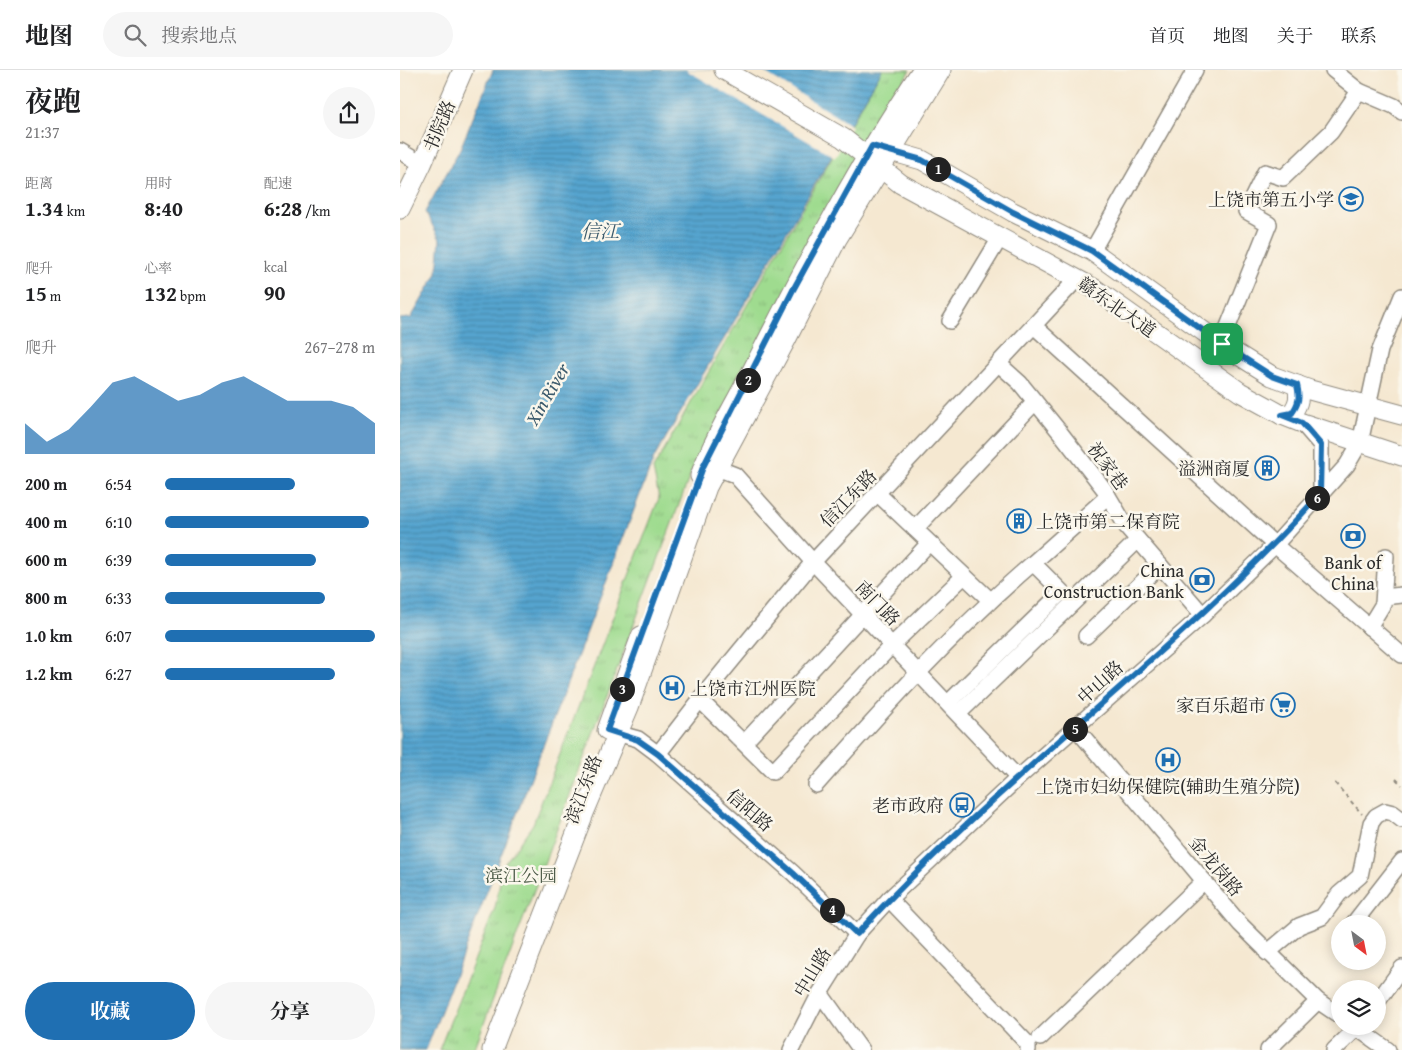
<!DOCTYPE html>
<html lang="zh">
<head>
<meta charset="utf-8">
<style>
	body { margin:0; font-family:"Gentium Book Plus","Noto Serif SC",serif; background:#f6f6f6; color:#202124; height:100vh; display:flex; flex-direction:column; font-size:19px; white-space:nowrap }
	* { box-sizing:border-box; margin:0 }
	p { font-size:16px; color:#757577 }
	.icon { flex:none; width:28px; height:28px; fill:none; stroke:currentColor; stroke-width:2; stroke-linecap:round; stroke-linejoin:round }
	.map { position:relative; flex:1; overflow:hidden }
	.panel { display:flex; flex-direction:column; background:#fff; width:400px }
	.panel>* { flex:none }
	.needle { width:32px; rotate:148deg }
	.tools { position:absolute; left:931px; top:845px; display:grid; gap:10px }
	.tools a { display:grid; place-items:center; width:55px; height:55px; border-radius:50%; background:#fff; box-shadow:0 2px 12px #0003; font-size:25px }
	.pin { position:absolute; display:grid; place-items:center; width:42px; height:42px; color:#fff; margin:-21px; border-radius:10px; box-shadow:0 2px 8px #0006 }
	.km { position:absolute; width:25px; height:25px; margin:-12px; border-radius:50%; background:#222; color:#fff; font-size:14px; line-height:25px; text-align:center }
	.round { display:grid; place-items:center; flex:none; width:52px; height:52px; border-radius:26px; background:#f6f6f6 }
	.head { display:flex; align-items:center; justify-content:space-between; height:85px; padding:0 25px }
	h1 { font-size:28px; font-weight:700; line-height:38px }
	.metrics { display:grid; grid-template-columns:repeat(3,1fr); gap:8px; height:85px; padding:5px 25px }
	.metrics div { display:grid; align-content:center }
	.metrics b { font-size:21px; font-weight:700 }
	.metrics small { font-size:14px; font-weight:400 }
	.metrics p { font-size:14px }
	.chart { height:140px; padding:10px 25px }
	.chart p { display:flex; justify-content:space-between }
	.chart svg { width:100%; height:90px; margin-top:5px; fill:#1f6fb2; opacity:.7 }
	.cta { display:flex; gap:10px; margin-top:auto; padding:10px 25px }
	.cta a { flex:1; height:58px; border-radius:30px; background:#1f6fb2; color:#fff; font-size:20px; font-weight:700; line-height:58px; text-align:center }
	.cta a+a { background:#f6f6f6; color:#202124 }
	ul { padding:0 25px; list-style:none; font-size:16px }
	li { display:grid; grid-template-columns:80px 60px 1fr; align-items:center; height:38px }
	li i { height:12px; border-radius:6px; background:#1f6fb2 }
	header { display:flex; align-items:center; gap:30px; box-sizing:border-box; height:70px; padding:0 25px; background:#fff; border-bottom:1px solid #e0e0e0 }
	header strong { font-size:24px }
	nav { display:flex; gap:28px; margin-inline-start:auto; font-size:18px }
	.search { width:350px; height:45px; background:#f6f6f6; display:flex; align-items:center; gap:12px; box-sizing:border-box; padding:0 18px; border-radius:28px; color:#757577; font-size:19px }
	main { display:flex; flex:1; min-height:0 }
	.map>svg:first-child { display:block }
</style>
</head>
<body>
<header>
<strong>地图</strong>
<div class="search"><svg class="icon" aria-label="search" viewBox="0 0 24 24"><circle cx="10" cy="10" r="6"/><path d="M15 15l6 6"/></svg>搜索地点</div>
<nav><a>首页</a><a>地图</a><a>关于</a><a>联系</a></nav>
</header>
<main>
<section class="panel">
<div class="head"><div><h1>夜跑</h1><p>21:37</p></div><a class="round"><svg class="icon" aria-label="share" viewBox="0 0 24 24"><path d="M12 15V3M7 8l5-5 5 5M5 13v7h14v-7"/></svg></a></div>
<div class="metrics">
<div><p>距离</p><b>1.34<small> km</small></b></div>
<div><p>用时</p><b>8:40</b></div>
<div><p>配速</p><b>6:28<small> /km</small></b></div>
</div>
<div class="metrics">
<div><p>爬升</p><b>15<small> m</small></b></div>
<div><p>心率</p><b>132<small> bpm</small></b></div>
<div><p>kcal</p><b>90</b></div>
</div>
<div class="chart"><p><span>爬升</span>267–278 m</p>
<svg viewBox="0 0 160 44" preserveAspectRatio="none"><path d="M0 44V29L10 38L20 32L30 21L40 9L50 6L60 12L70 18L80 15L90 9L100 6L110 12L120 18L130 18L140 18L150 21L160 29V44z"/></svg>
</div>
<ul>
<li><b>200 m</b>6:54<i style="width:62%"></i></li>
<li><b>400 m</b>6:10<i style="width:97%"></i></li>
<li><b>600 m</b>6:39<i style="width:72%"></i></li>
<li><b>800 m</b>6:33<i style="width:76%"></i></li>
<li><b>1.0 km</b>6:07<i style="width:100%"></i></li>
<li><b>1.2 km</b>6:27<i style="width:81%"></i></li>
</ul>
<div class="cta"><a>收藏</a><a>分享</a></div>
</section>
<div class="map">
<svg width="1002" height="980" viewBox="0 0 1002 980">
	<defs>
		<pattern id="park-tufts" width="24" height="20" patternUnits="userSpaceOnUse" patternTransform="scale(1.25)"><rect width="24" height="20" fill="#9fdb8f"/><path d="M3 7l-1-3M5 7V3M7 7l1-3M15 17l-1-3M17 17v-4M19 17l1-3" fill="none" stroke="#89bc7c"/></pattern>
		<pattern id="water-rules" width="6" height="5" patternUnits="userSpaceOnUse" patternTransform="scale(1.25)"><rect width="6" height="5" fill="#55a4cf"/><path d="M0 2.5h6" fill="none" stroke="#4786a8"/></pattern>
	</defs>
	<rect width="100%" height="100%" fill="#fbf7ec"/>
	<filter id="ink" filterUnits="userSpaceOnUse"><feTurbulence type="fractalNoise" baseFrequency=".02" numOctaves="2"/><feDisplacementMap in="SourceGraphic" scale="10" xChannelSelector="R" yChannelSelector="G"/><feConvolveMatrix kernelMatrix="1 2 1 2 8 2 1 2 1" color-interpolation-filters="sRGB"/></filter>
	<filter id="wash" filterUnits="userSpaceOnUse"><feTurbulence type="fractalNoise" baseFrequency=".0096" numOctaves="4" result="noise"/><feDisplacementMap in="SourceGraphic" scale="20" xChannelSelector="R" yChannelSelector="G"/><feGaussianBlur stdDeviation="1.12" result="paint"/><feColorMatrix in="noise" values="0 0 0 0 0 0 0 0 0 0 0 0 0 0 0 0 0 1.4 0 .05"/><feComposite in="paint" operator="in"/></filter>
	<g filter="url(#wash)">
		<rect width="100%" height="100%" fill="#f5e8d1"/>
		<polygon fill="url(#park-tufts)" stroke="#65835d" points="482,0 510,0 442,115 292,400 74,980 39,980 95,838 103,796 133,754 259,428 253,399"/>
		<polygon fill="url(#water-rules)" stroke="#40687d" points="93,0 482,0 254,388 26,980 0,980 0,249 11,248 37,203 40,169 25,142 60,79"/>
		<polygon fill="#f5e8d1" points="286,0 361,0 452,56 435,87"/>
	</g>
	<g filter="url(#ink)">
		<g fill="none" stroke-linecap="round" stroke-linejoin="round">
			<g stroke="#908a7e" stroke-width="18">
				<g id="minor">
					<polyline points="933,0 959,21 994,36 1002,42"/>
					<polyline points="0,81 22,94"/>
					<polyline points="692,181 795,0"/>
					<polyline points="550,251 600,168"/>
					<polyline points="634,256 875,475 1002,585"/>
					<polyline points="821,274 869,154 846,141 865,102 883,108 931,62 959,21"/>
					<polyline points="600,295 620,313 659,361 704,419 726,456 803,545"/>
					<polyline points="902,353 921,375 921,424"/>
					<polyline points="309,395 335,405 413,492 618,708"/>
					<polyline points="478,424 590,530"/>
					<polyline points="515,459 635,332"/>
					<polyline points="633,493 708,426"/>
					<polyline points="984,527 1002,525"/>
					<polyline points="969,557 983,534 986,486"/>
					<polyline points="686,566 760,495"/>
					<polyline points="300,630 373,702 492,575 564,506"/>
					<polyline points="558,644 738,470"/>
					<polyline points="676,658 840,854 918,931 940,946"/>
					<polyline points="209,661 238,669 258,684 393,803 457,864"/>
					<polyline points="344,673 529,473"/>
					<polyline points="258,684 306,622 413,492 677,209"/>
					<path d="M416 715C485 637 554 561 633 493L662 522 548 633"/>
					<polyline points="489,829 628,974 628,980"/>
					<polyline points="953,854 1002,791"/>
					<polyline points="867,883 899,856 922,847 939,824 960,806 971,753 976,746 985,741 993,743 1002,750"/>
					<polyline points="420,923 461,980"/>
					<polyline points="978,931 1002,898"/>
					<polyline points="954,956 988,980"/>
					<polyline points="640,968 804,811"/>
					<polyline points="391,980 420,923 457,864 489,829 618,708 803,545 875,475 947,395 960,373 980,280 1002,226"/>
					<polyline points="868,980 918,931"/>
					<polyline points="934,980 959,956"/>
				</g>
			</g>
			<g stroke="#908a7e" stroke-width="21">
				<g id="major">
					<polyline points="324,0 443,68 501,114 695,219 840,322 882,345 902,353 1002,386"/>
					<polyline points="480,78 522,90 613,142 692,181 821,274 872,306 910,320 1002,345"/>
					<polyline points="0,139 22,94 63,0"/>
					<path d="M882 345 892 343C899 333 900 327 897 315"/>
					<path d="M300 406C313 369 339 327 357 291 408 190 459 93 522 0"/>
					<polyline points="207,660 241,566"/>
					<polyline points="92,980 184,743 229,637 307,417 386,270 437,169 541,0"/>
				</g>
			</g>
			<g stroke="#908a7e" stroke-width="2" stroke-dasharray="4 4" stroke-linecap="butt">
				<polyline points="996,709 1002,715"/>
				<polyline points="935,713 962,744"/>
			</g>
			<use href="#minor" stroke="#fff" stroke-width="15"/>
			<use href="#major" stroke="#fff" stroke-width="19"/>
		</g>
	</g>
	<g fill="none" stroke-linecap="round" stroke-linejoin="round" filter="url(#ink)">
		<g stroke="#fff" stroke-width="10">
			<path id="route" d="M472 76 522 90 613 142 692 181 822 274 872 306 897 315C900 327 899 333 892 343L882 345 902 353 921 375 920 424C778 583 601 706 457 864L393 803 258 684 238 670 207 660 303 397 393 220Z"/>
		</g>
		<use href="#route" stroke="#1f6fb2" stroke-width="6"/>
	</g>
	<defs>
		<g id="school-ring" transform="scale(1.25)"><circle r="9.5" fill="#fbf7ec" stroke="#1f6fb2" stroke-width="1.5"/><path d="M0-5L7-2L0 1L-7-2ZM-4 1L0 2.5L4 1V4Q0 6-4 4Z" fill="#1f6fb2"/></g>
		<g id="building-ring" transform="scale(1.25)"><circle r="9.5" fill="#fbf7ec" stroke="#1f6fb2" stroke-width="1.5"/><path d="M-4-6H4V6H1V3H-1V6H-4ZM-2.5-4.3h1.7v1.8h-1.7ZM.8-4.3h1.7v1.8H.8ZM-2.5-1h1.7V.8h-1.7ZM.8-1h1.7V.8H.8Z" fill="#1f6fb2"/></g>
		<g id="bank-ring" transform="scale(1.25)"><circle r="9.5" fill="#fbf7ec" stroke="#1f6fb2" stroke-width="1.5"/><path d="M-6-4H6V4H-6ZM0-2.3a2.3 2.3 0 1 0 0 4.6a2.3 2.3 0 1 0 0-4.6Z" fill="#1f6fb2"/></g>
		<g id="hospital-ring" transform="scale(1.25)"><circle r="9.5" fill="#fbf7ec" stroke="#1f6fb2" stroke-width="1.5"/><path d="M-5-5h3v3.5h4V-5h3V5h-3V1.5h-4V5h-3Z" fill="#1f6fb2"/></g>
		<g id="supermarket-ring" transform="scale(1.25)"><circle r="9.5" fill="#fbf7ec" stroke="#1f6fb2" stroke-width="1.5"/><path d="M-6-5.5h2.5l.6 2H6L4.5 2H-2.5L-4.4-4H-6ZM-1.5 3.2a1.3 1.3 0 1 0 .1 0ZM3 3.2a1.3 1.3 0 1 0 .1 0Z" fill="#1f6fb2"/></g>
		<g id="bus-ring" transform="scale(1.25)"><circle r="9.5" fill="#fbf7ec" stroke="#1f6fb2" stroke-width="1.5"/><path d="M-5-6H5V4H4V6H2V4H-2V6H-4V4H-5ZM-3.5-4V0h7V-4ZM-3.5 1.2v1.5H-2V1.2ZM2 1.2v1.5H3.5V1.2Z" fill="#1f6fb2"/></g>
	</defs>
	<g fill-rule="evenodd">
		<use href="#school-ring" x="951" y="129"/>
		<use href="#building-ring" x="867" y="398"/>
		<use href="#building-ring" x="619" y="451"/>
		<use href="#bank-ring" x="953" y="466"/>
		<use href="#bank-ring" x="802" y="510"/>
		<use href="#hospital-ring" x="272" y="618"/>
		<use href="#supermarket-ring" x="883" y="635"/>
		<use href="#hospital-ring" x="768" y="690"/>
		<use href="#bus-ring" x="562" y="735"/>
	</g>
	<g text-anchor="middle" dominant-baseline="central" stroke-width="5" stroke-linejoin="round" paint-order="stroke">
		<g font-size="18" fill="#2b2b2b" stroke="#fbf7ec">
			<text transform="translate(39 56) rotate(-67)">书院路</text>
			<text transform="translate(717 237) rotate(35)">赣东北大道</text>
			<text transform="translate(708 396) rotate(54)">祝家巷</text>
			<text transform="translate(448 428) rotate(-46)">信江东路</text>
			<text transform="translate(478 533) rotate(46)">南门路</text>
			<text transform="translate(700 612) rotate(-42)">中山路</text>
			<text transform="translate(183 719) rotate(-69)">滨江东路</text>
			<text transform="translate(350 740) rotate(41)">信阳路</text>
			<text transform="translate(816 796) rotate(50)">金龙岗路</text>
			<text transform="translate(412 902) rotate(-59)">中山路</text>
		</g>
		<g font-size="18" fill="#2b2b2b" stroke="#fbf7ec" text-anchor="end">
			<text x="934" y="129">上饶市第五小学</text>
			<text x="850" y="398">溢洲商厦</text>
			<text x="636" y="451" text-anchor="start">上饶市第二保育院</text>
			<text x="953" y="492" text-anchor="middle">Bank of<tspan x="953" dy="21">China</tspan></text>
			<text x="784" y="500">China<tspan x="784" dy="21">Construction Bank</tspan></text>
			<text x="290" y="618" text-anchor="start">上饶市江州医院</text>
			<text x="866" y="635">家百乐超市</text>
			<text x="768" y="716" text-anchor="middle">上饶市妇幼保健院(辅助生殖分院)</text>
			<text x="544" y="735">老市政府</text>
		</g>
		<g font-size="18" fill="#485744" stroke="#fbf7ec">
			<text x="121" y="805">滨江公园</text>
		</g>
		<g font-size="19" font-style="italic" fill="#3c5b6d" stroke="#fbf7ec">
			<text x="200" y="161">信江</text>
			<text transform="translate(147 324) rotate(-60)">Xin River</text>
		</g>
	</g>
</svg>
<div class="tools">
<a><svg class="needle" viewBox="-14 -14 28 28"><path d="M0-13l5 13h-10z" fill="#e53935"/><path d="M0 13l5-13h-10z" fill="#757577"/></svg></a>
<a><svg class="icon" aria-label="layers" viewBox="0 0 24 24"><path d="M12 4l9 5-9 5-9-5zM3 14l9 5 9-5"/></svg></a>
</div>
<div class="pin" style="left:822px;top:274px;background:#1e9e55"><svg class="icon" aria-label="arrive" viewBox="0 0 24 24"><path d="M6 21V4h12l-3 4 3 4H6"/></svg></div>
<b class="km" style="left:538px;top:99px">1</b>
<b class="km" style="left:348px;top:310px">2</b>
<b class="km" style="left:222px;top:619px">3</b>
<b class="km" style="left:432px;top:840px">4</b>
<b class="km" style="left:675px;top:659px">5</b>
<b class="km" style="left:917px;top:428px">6</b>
</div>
</main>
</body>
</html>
